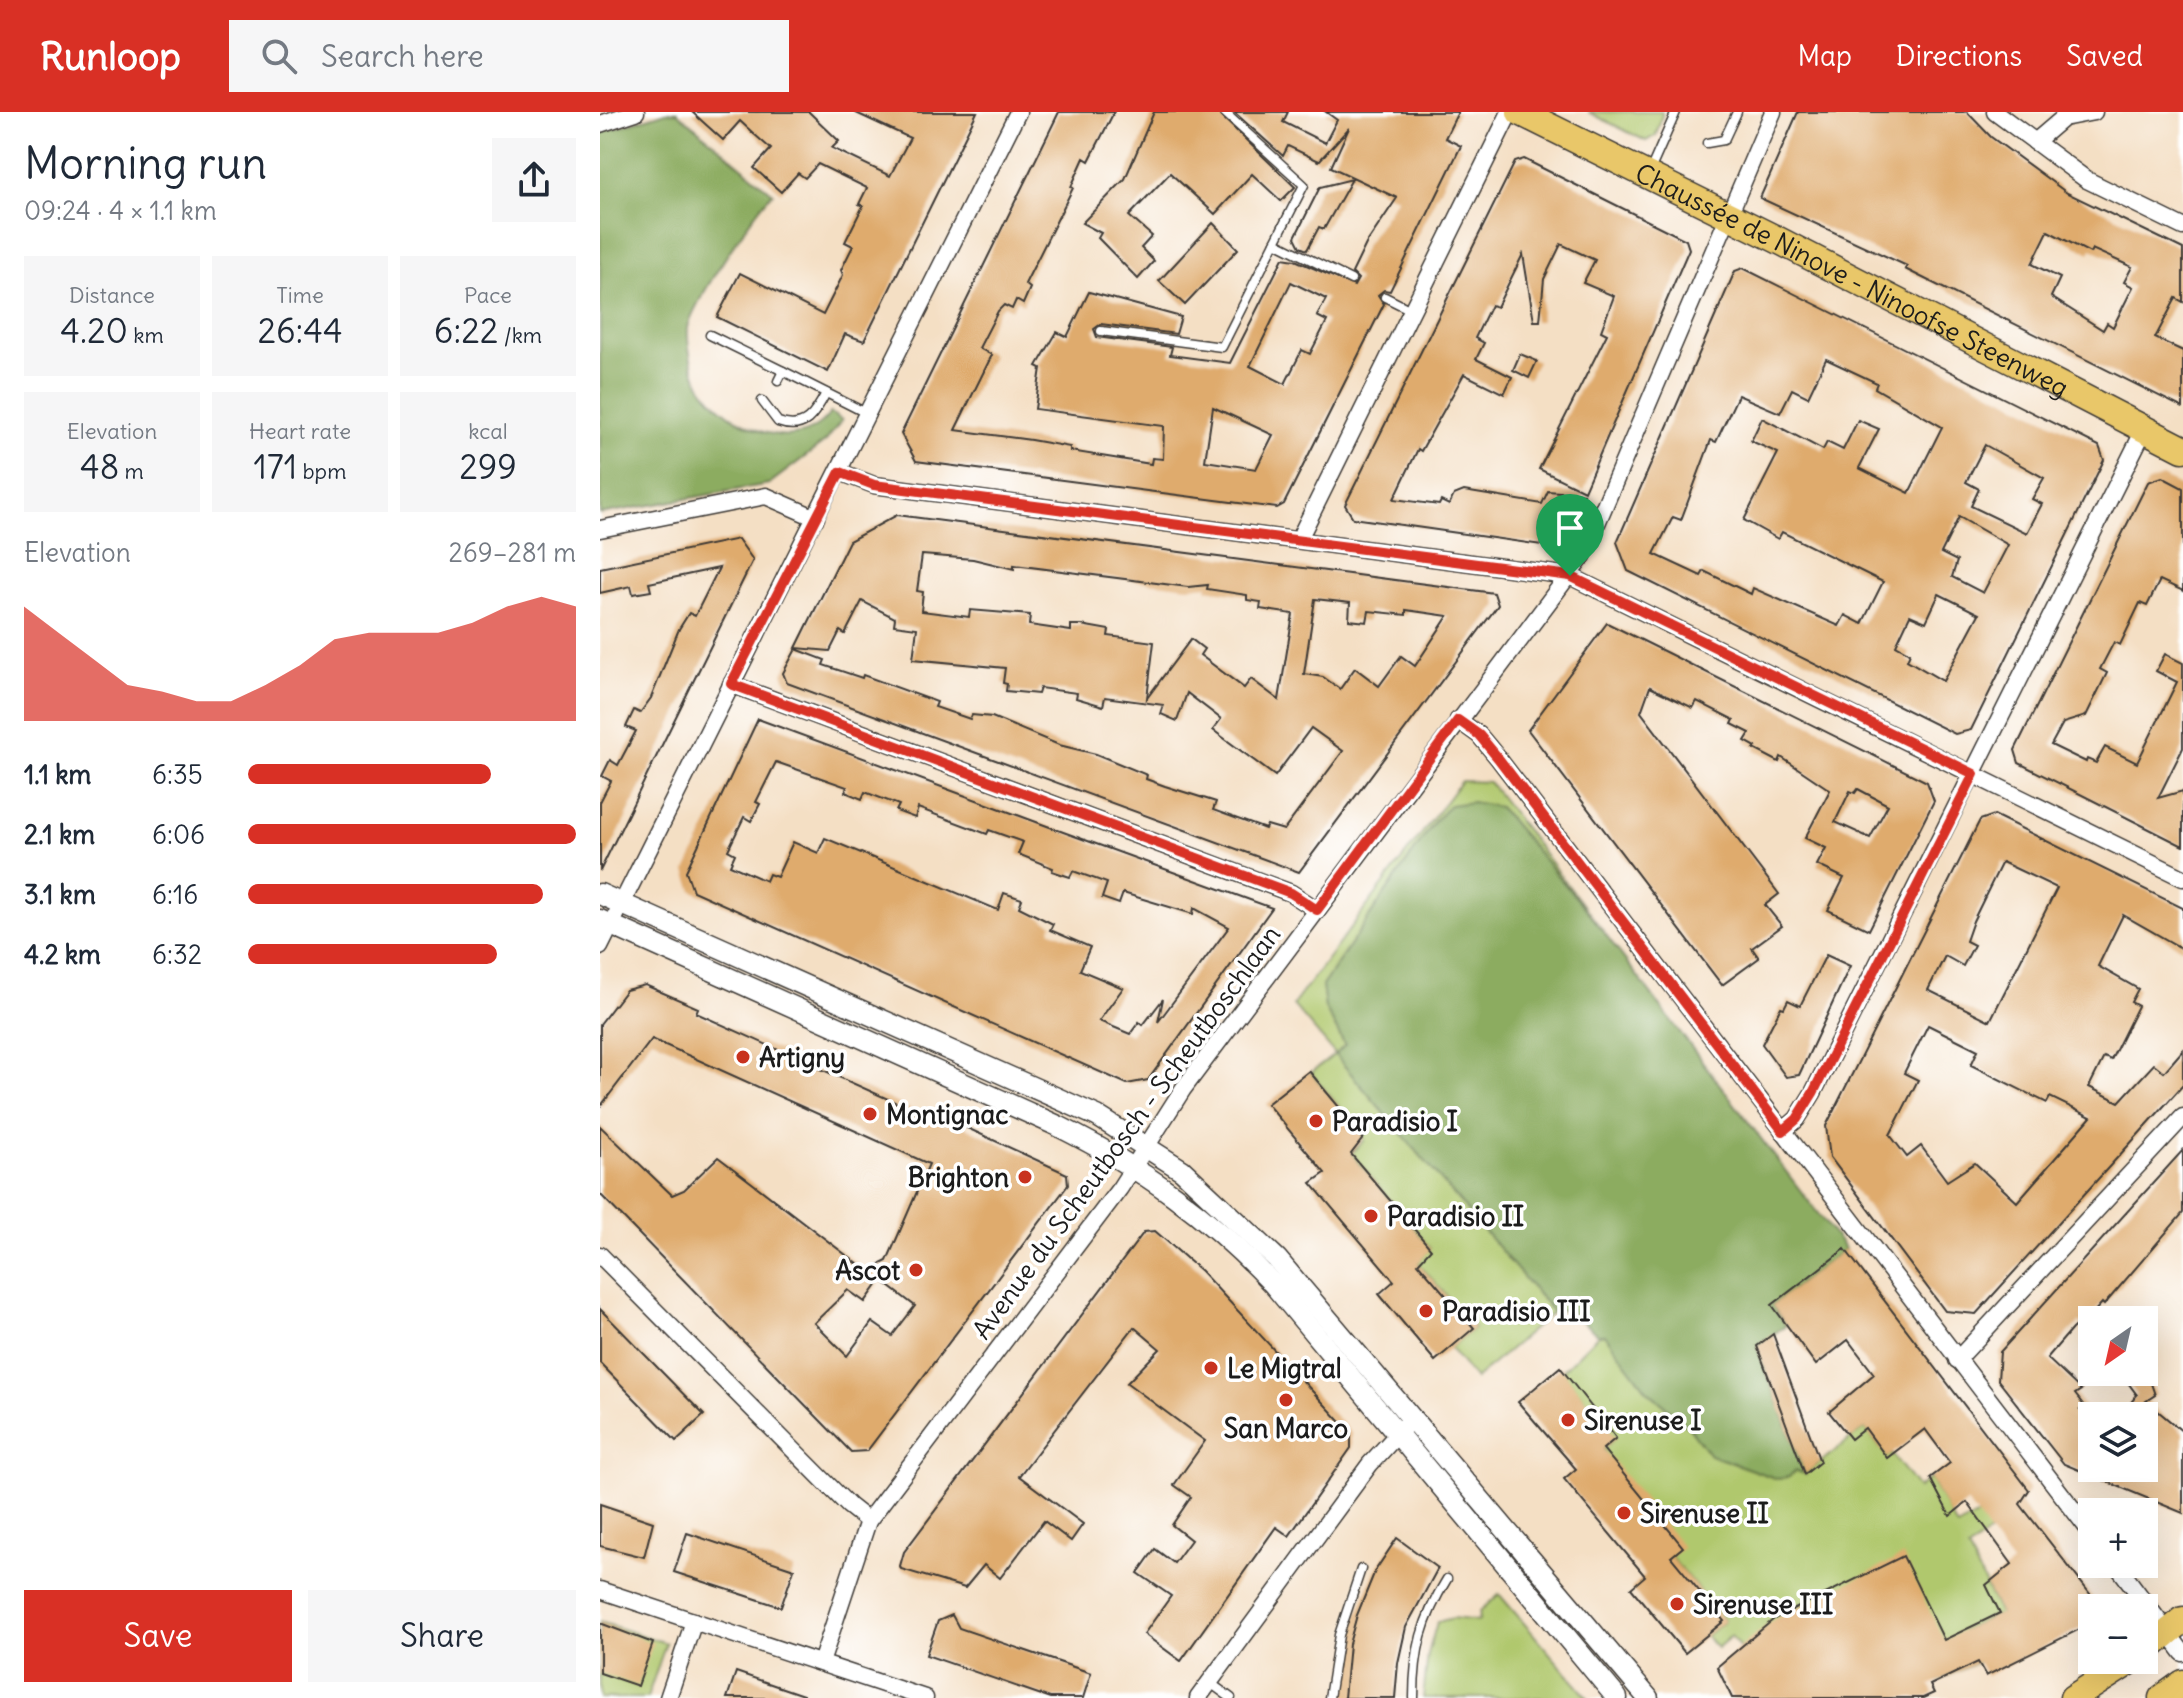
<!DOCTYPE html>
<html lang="en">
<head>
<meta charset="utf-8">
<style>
	body { margin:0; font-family:Delius,sans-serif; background:#f6f6f7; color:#1f2937; height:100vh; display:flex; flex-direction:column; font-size:30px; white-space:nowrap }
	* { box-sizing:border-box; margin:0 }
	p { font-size:26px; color:#747a83 }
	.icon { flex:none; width:44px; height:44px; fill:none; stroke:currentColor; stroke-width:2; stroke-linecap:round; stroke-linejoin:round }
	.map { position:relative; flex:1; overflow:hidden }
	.sheet { display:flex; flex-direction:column; background:#fff; width:600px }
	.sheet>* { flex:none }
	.needle { width:52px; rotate:214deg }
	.controls { position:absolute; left:1478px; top:1194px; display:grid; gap:16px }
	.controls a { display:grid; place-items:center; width:80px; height:80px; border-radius:0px; background:#fff; box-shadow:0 8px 32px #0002; font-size:40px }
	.pin { position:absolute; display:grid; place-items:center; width:68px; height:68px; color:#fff; margin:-82px -34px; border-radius:50% 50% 50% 0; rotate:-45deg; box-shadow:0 0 8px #0007 }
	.pin .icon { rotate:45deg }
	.round { display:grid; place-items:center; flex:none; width:84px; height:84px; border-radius:0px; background:#f6f6f7 }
	.headline { display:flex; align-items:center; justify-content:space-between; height:136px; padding:0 24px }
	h1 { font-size:44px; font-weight:600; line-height:60px }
	.figures { display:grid; grid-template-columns:repeat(3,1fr); gap:12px; height:136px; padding:8px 24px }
	.figures div { display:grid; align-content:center; border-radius:0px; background:#f6f6f7; text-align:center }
	.figures b { font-size:34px; font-weight:600 }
	.figures small { font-size:22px; font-weight:400 }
	.figures p { font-size:22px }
	.chart { height:224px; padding:16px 24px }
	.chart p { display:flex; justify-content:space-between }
	.chart svg { width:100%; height:144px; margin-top:8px; fill:#d93025; opacity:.7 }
	.primary-button { display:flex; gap:16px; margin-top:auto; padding:16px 24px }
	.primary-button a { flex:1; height:92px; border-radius:0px; background:#d93025; color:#fff; font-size:32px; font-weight:600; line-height:92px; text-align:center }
	.primary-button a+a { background:#f6f6f7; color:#1f2937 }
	ul { padding:0 24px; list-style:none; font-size:26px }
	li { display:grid; grid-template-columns:128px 96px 1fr; align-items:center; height:60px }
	li i { height:20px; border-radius:10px; background:#d93025 }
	header { display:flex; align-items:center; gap:48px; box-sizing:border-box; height:112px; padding:0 40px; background:#d93025; color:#fff }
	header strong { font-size:38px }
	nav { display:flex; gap:44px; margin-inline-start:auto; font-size:28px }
	.search { width:560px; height:72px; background:#f6f6f7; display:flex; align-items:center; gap:20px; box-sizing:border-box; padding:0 28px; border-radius:0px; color:#747a83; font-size:30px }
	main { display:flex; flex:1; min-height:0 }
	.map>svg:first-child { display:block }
</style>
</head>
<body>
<header>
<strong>Runloop</strong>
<div class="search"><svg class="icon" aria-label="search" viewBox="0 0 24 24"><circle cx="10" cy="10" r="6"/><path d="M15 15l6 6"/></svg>Search here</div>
<nav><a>Map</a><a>Directions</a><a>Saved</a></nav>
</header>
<main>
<section class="sheet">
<div class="headline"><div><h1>Morning run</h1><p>09:24 · 4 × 1.1 km</p></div><a class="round"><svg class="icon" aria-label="share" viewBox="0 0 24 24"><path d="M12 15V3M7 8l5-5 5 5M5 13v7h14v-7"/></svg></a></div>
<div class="figures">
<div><p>Distance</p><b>4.20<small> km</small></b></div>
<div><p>Time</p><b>26:44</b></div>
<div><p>Pace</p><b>6:22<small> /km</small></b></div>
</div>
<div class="figures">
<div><p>Elevation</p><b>48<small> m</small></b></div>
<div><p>Heart rate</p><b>171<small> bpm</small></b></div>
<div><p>kcal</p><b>299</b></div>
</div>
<div class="chart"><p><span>Elevation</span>269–281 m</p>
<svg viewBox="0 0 160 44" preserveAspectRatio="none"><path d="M0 44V9L10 17L20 25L30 33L40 35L50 38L60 38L70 33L80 27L90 19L100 17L110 17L120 17L130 14L140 9L150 6L160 9V44z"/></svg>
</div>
<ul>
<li><b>1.1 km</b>6:35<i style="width:74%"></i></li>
<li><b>2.1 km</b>6:06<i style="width:100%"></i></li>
<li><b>3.1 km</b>6:16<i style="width:90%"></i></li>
<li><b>4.2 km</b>6:32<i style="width:76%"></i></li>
</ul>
<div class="primary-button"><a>Save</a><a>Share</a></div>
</section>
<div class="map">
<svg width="1583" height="1586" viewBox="0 0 1583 1586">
	<rect width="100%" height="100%" fill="#fff"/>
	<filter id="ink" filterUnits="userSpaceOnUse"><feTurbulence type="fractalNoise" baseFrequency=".0125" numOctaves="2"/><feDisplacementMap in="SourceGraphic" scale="16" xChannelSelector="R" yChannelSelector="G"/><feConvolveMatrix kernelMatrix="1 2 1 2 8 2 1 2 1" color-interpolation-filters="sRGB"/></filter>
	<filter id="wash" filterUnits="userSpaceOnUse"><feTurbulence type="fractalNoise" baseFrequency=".006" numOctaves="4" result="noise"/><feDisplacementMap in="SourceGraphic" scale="32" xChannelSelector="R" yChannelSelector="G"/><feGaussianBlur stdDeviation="1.8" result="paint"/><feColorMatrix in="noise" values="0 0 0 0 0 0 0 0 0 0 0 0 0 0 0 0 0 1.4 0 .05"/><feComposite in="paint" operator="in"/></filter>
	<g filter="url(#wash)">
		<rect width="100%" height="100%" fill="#f4dfc4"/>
		<g fill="#b0c86d" stroke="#667244" stroke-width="2">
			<polygon points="988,0 1062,0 1062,3 1056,23 1046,29"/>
			<polygon points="861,669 889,670 990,802 899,695 835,709 722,874 725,896 745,934 736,943 953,1200 875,1267 850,1236 874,1216 818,1151 830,1136 751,1042 764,1029 764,1025 711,961 735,942 693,893"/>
			<polygon points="1005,1222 1047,1278 1089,1315 1110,1343 1177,1367 1195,1359 1206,1361 1265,1316 1287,1345 1292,1342 1318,1376 1330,1366 1357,1415 1378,1403 1395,1416 1368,1438 1401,1504 1395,1503 1363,1519 1378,1550 1337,1569 1140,1536 1131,1524 1117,1536 1106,1524 1124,1509 1071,1445 1003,1337 1015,1326 962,1259 998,1223"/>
			<polygon points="899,1482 988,1586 823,1586 828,1542 837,1510 853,1506 879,1509 880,1499"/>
			<polygon points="0,1510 66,1531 47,1586 0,1586"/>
		</g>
		<g fill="#8cac60" stroke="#54643e" stroke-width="2">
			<path d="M66 0H77L173 81C155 98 91 194 88 216 87 227 91 254 96 264 115 308 195 351 230 301L242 308 226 329 169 372 0 402V21Z"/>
			<polygon points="872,690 899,695 990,802 1245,1137 1172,1193 1186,1213 1157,1234 1205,1362 1195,1359 1189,1365 1178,1367 1110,1343 1089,1315 1047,1278 1005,1223 998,1223 969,1198 953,1200 735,943 745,933 725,896 722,874 835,709 850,693"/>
		</g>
		<g id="blocks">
			<g fill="#dfab6d" fill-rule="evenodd">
				<polygon points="92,0 209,0 239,29 232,36 290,64 310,26 254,0 377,0 264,229 245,222 228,260 117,205 140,161 223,203 243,163 241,158 253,134 245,130 263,94 259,92 267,76 218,52 205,66 198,61 181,80 154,56 171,37 154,22 140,9 123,28"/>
				<path d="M459 0H514L489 49 484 46 471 75 473 76 425 172 430 176 423 192 416 188 412 197 404 193 398 199 379 236 392 243 355 318 431 328 470 335V339L551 352 552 346 563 347 564 314 435 297 441 256 437 254 457 220 467 225 489 180 581 205 576 222 501 212 494 217 497 225 572 235 570 243 630 251 683 146 695 148 754 174 758 167 752 161 766 132 797 86 731 55 749 16 719 49 688 34 683 44 634 0H688L683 10 725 31 737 8 726 0H858L845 26 861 34 790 179 784 178 778 183 784 192 684 392 677 396 316 349 301 322ZM691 170 726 187 717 204 727 209 710 242 702 238 685 272 650 254ZM613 295 673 323 656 357 605 349Z"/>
				<polygon points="554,0 617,0 695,75 681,89 652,62 615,102 570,61 529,104 552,124 541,136 554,149 538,167 498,126 501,121 482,111 525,67"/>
				<path d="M1198 0H1367L1391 25 1467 81 1583 137V190L1576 186 1555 226 1583 239V296L1305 157 1307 154 1160 86ZM1448 119 1490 141 1492 137 1532 155 1524 170 1533 175 1513 215 1507 211 1503 218 1451 185 1460 166 1432 152Z"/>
				<polygon points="924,47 1086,128 1089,137 984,379 939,357 1007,222 1001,219 1014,184 983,171 995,148 961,132 944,167 940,209 934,209 923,142 897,195 891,193 875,226 884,231 876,247 912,265 904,282 864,262 821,339 818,337 794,387 839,393 841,389 849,393 854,383 864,379 942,392 948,379 983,382 969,416 942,433 753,406 745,393 915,50"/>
				<polygon points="752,67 724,117 719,115 707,138 700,135 695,125 720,75"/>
				<polygon points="613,111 638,137 585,193 559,169"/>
				<path d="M1143 156 1499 334 1504 348 1371 618 1355 622 1028 459 1017 430 1135 159ZM1226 247 1277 271 1275 276 1342 315 1309 381 1259 356 1279 317 1258 308 1243 338 1227 330 1223 338 1162 306 1151 329 1178 341 1144 408 1178 427 1182 420 1283 470 1262 512 1245 503 1239 514 1153 476 1151 482 1104 459 1101 464 1054 442 1073 405 1081 408 1111 328 1116 330 1138 283 1180 301 1192 277 1208 285ZM1385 333 1444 366 1432 387 1442 392 1427 421 1371 394 1379 377 1366 370ZM1359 405 1408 433 1383 481 1352 465 1357 449 1341 441ZM1339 482 1379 502 1343 569 1307 548 1310 541 1296 533 1310 503 1326 510Z"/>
				<polygon points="920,242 937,249 929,266 913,258"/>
				<polygon points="1562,365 1583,376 1583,479 1560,468 1547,494 1540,491 1520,533 1514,530 1500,557 1507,561 1486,604 1463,611 1451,633 1486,650 1487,647 1496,651 1505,635 1537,651 1577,570 1556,559 1565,542 1583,551 1583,636 1558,686 1583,679 1583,734 1419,651 1415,638 1548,370"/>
				<path d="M297 403 894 481 898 493 699 760 187 571 183 561 196 537 225 548 223 553 262 566 263 563 337 590 335 595 370 607 372 603 392 605 459 633 496 642 547 663 546 667 565 674 616 690 613 698 665 717 667 713 684 718 743 639 711 616 675 664 613 618 621 607 587 581 577 609 561 602 564 593 505 585 503 594 476 586 477 581 440 576 438 582 406 579 407 572 403 571 405 556 313 547 317 516 294 513 295 506 262 489 245 522 240 519 230 539 196 536 249 429ZM322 443 373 447 414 457V453L588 475 608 473 607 477 647 483V488L661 490 660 497 693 502 679 588 651 567 644 576 600 543 604 537 591 527 547 586 554 530 508 524 509 518 481 513H471V519L429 513 430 503 370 498 369 505 321 499 323 480 317 479ZM715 487 750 491 749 508 767 510 769 499 806 503V498L848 504 815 554 801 544 779 574 755 556 740 577 723 565 704 562Z"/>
				<polygon points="138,427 153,448 0,759 0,690 11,669 2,664 10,648 18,653 36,619 26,615 34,598 40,601 51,586 79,517 89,501 95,504 119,456 49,471 51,479 33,482 31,474 0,481 0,456"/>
				<path d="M1007 511 1327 670 1334 689 1269 818 1228 798 1244 766 1217 753 1226 736 1205 726 1230 678 1181 645 1179 650 1154 637 1156 635 1145 629 1150 621 1132 612 1134 608 1097 589 1093 596 1050 575 1041 600 1179 782 1165 793 1182 814 1152 836 1159 846 1122 873 928 618ZM1258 677 1288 693 1270 726 1235 710 1250 679 1255 681Z"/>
				<path d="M158 607 466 721 672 796 548 968 527 972 93 779 86 759ZM176 650 247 675 245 680 262 687 265 680 299 693 296 699 315 706 318 696 387 722 389 718 423 730 418 742 453 756 452 759 470 765 473 759 507 771 502 786 519 792 523 781 593 802 594 796 629 815 558 910 563 887 543 913 539 910 530 922 499 909 523 876 480 858 490 835 450 818 453 812 419 795 422 787 404 781 398 798 225 726 218 741 193 730 177 765 169 762 166 769 130 753 135 742 128 738 144 705 151 709 160 692 156 690Z"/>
				<path d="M1394 703 1583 796V837L1523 803 1498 854 1538 877 1531 890 1538 894 1511 948 1504 945 1489 975 1519 990 1554 952 1564 960 1583 938V973L1376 1202 1345 1199 1230 1045 1226 1014 1380 708ZM1402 750 1457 776 1390 909 1328 878 1345 844 1363 854 1374 833 1366 829 1373 809ZM1328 913 1378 938 1371 953 1447 991 1450 985 1491 1005 1417 1090 1375 1051 1347 1069 1321 1034 1307 1045 1290 1023 1318 968 1304 961Z"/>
				<polygon points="1226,843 1250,854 1199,963 1186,965 1162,932 1181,895 1184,896 1188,888 1200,894"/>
				<path d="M45 873 98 896 96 901 346 1013 350 1008 467 1062 468 1073 267 1339 251 1340 0 1082V1014L72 1083 84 1078 118 1045 267 1159 287 1149 329 1052 52 927 0 995V912L26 878ZM281 1168 315 1194 292 1224 272 1210 247 1244 214 1211 248 1178 265 1190Z"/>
				<polygon points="709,959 764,1025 751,1042 831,1137 818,1151 874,1216 835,1249 779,1182 794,1169 711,1071 725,1061 667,992"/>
				<polygon points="1583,1038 1583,1101 1504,1193 1502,1191 1482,1213 1480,1210 1472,1217 1447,1246 1481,1278 1475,1282 1485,1295 1480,1298 1492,1307 1492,1356 1544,1356 1544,1304 1520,1304 1537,1283 1520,1260 1547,1260 1555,1283 1546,1289 1583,1320 1583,1401 1464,1352 1398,1268 1400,1240"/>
				<polygon points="555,1119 601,1159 751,1321 751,1336 689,1424 676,1415 581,1549 544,1522 571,1484 538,1461 555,1437 574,1451 591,1428 572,1413 591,1385 574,1373 605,1329 527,1271 560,1237 534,1215 419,1364 483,1412 471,1429 444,1409 400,1466 384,1453 365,1476 301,1457 300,1454 304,1440 544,1120"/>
				<polygon points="1245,1137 1429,1378 1420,1392 1501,1496 1492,1496 1492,1511 1386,1564 1378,1550 1330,1573 1334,1581 1323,1586 1132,1586 1117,1555 1174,1507 1303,1444 1344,1528 1400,1501 1386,1473 1412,1452 1367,1390 1350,1404 1330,1366 1350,1351 1325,1317 1287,1346 1265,1316 1251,1327 1229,1300 1274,1262 1248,1228 1216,1253 1172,1193"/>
				<polygon points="0,1197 104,1303 76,1329 0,1251"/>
				<polygon points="1173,1222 1220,1350 1205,1362 1157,1234"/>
				<polygon points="960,1255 1016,1326 1003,1337 1083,1435 1071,1445 1124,1509 1085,1541 1031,1476 1045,1464 964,1367 976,1357 918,1290"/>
				<polygon points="0,1392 53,1410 44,1445 0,1434"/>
				<polygon points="87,1421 194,1457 181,1495 74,1460"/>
				<polygon points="797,1426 838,1456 806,1515 798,1551 795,1586 744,1586 749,1532 757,1503 775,1459"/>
				<polygon points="352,1503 359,1516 491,1561 483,1586 450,1586 326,1543 338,1509"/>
				<polygon points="0,1511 53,1531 38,1574 0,1561"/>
				<polygon points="136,1560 203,1583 203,1586 127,1586"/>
			</g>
		</g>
	</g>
	<g filter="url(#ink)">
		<use href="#blocks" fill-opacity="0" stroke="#3c3935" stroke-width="2"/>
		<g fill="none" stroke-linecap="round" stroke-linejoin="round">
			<g stroke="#3c3935" stroke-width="11">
				<g id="service">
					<polyline points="624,0 704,73 675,130"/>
					<polyline points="1107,31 1124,28 1137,0"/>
					<polyline points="1049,61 1076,0"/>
					<polyline points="785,185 811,198"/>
					<polyline points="501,219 622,235 675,130 751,168"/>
					<polyline points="110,223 183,259"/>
					<polyline points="178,269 183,259 268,302"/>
					<path d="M162 289 178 310C205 320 215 302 226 281"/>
					<polyline points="609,1570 631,1586"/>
					<polyline points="729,1586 739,1523 761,1457"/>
					<path d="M814 1586C814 1539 822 1507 847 1467"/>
				</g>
			</g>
			<g stroke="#3c3935" stroke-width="19">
				<g id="minor">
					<polyline points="1395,0 1487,68 1583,115"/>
					<polyline points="0,12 36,0"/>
					<polyline points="1435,30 1463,6 1494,0"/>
					<polyline points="240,360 274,373 970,464 1583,766"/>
					<polyline points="0,417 166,384 216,406"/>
					<polyline points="699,427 910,0"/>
					<polyline points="131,572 691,781 717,798"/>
					<polyline points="858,608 879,623 898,646 1492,1422"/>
					<polyline points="0,835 418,0"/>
					<polyline points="1183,1019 1197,1007 1213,981 1544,318"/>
					<polyline points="0,1143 249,1394 268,1409"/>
					<polyline points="1357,1248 1583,1005"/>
					<polyline points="1516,1452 1583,1541"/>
					<polyline points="0,1478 325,1586"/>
					<polyline points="221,1551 268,1409 520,1076 583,977 983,444 1173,0"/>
					<polyline points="68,1586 94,1509"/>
					<polyline points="598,1586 770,1352 805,1314"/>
				</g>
			</g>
			<g stroke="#3c3935" stroke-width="23">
				<g id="tertiary">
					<polyline points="0,782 497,1004 582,1058 677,1147 1048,1586"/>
					<path d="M0 808 458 1014C544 1057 608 1103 674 1173L1017 1586"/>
				</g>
			</g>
			<g stroke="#3c3935" stroke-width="29">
				<g id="primary">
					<path id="s1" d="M920 0 1178 128 1583 337"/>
					<polyline points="1544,1540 1583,1508"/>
					<polyline points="1473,1586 1532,1548"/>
					<polyline points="1562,1586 1583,1571"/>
				</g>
			</g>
			<use href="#service" stroke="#fff" stroke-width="8"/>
			<use href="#minor" stroke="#fff" stroke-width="16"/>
			<use href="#tertiary" stroke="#fff" stroke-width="20"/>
			<use href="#primary" stroke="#e9c769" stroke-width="26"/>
		</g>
	</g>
	<g fill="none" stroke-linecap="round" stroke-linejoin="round" filter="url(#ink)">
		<g stroke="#fff" stroke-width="16">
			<polygon id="route" points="240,360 274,373 970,464 1374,662 1213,981 1197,1007 1183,1019 898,646 879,623 858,608 717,798 691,781 131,572"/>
		</g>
		<use href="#route" stroke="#d93025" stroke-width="10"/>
	</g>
	<g fill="#c8321e" stroke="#fff" stroke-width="3">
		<circle cx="143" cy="945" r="8"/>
		<circle cx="270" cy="1002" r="8"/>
		<circle cx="716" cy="1009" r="8"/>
		<circle cx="425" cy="1065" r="8"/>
		<circle cx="771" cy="1104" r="8"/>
		<circle cx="316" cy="1158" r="8"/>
		<circle cx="826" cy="1199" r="8"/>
		<circle cx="611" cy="1256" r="8"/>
		<circle cx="686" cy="1288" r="8"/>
		<circle cx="968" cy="1308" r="8"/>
		<circle cx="1024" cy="1401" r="8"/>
		<circle cx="1077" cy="1492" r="8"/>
	</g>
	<g text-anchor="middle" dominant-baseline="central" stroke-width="7" stroke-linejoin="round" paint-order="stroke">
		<g font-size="26" fill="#1c1c1c" stroke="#fff">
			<text stroke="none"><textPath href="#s1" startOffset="372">Chaussée de Ninove - Ninoofse Steenweg</textPath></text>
			<text transform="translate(526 1020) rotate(-54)">Avenue du Scheutbosch - Scheutboschlaan</text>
		</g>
		<g font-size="26" font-weight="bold" fill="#1c1c1c" stroke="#fff" text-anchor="start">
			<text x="159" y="945">Artigny</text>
			<text x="286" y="1002">Montignac</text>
			<text x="732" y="1009">Paradisio I</text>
			<text x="409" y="1065" text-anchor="end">Brighton</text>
			<text x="787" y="1104">Paradisio II</text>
			<text x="300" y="1158" text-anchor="end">Ascot</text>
			<text x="842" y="1199">Paradisio III</text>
			<text x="627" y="1256">Le Migtral</text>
			<text x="984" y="1308">Sirenuse I</text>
			<text x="686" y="1316" text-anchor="middle">San Marco</text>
			<text x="1040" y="1401">Sirenuse II</text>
			<text x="1093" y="1492">Sirenuse III</text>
		</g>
	</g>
</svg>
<div class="controls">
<a><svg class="needle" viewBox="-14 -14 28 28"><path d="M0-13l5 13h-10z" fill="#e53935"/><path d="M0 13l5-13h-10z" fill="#747a83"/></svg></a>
<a><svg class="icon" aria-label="layers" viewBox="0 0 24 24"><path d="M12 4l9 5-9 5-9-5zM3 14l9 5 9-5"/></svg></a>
<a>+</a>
<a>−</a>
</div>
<div class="pin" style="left:970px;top:464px;background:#1e9e55"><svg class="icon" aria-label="arrive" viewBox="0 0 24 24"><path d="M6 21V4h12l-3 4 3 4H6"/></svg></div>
</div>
</main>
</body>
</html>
